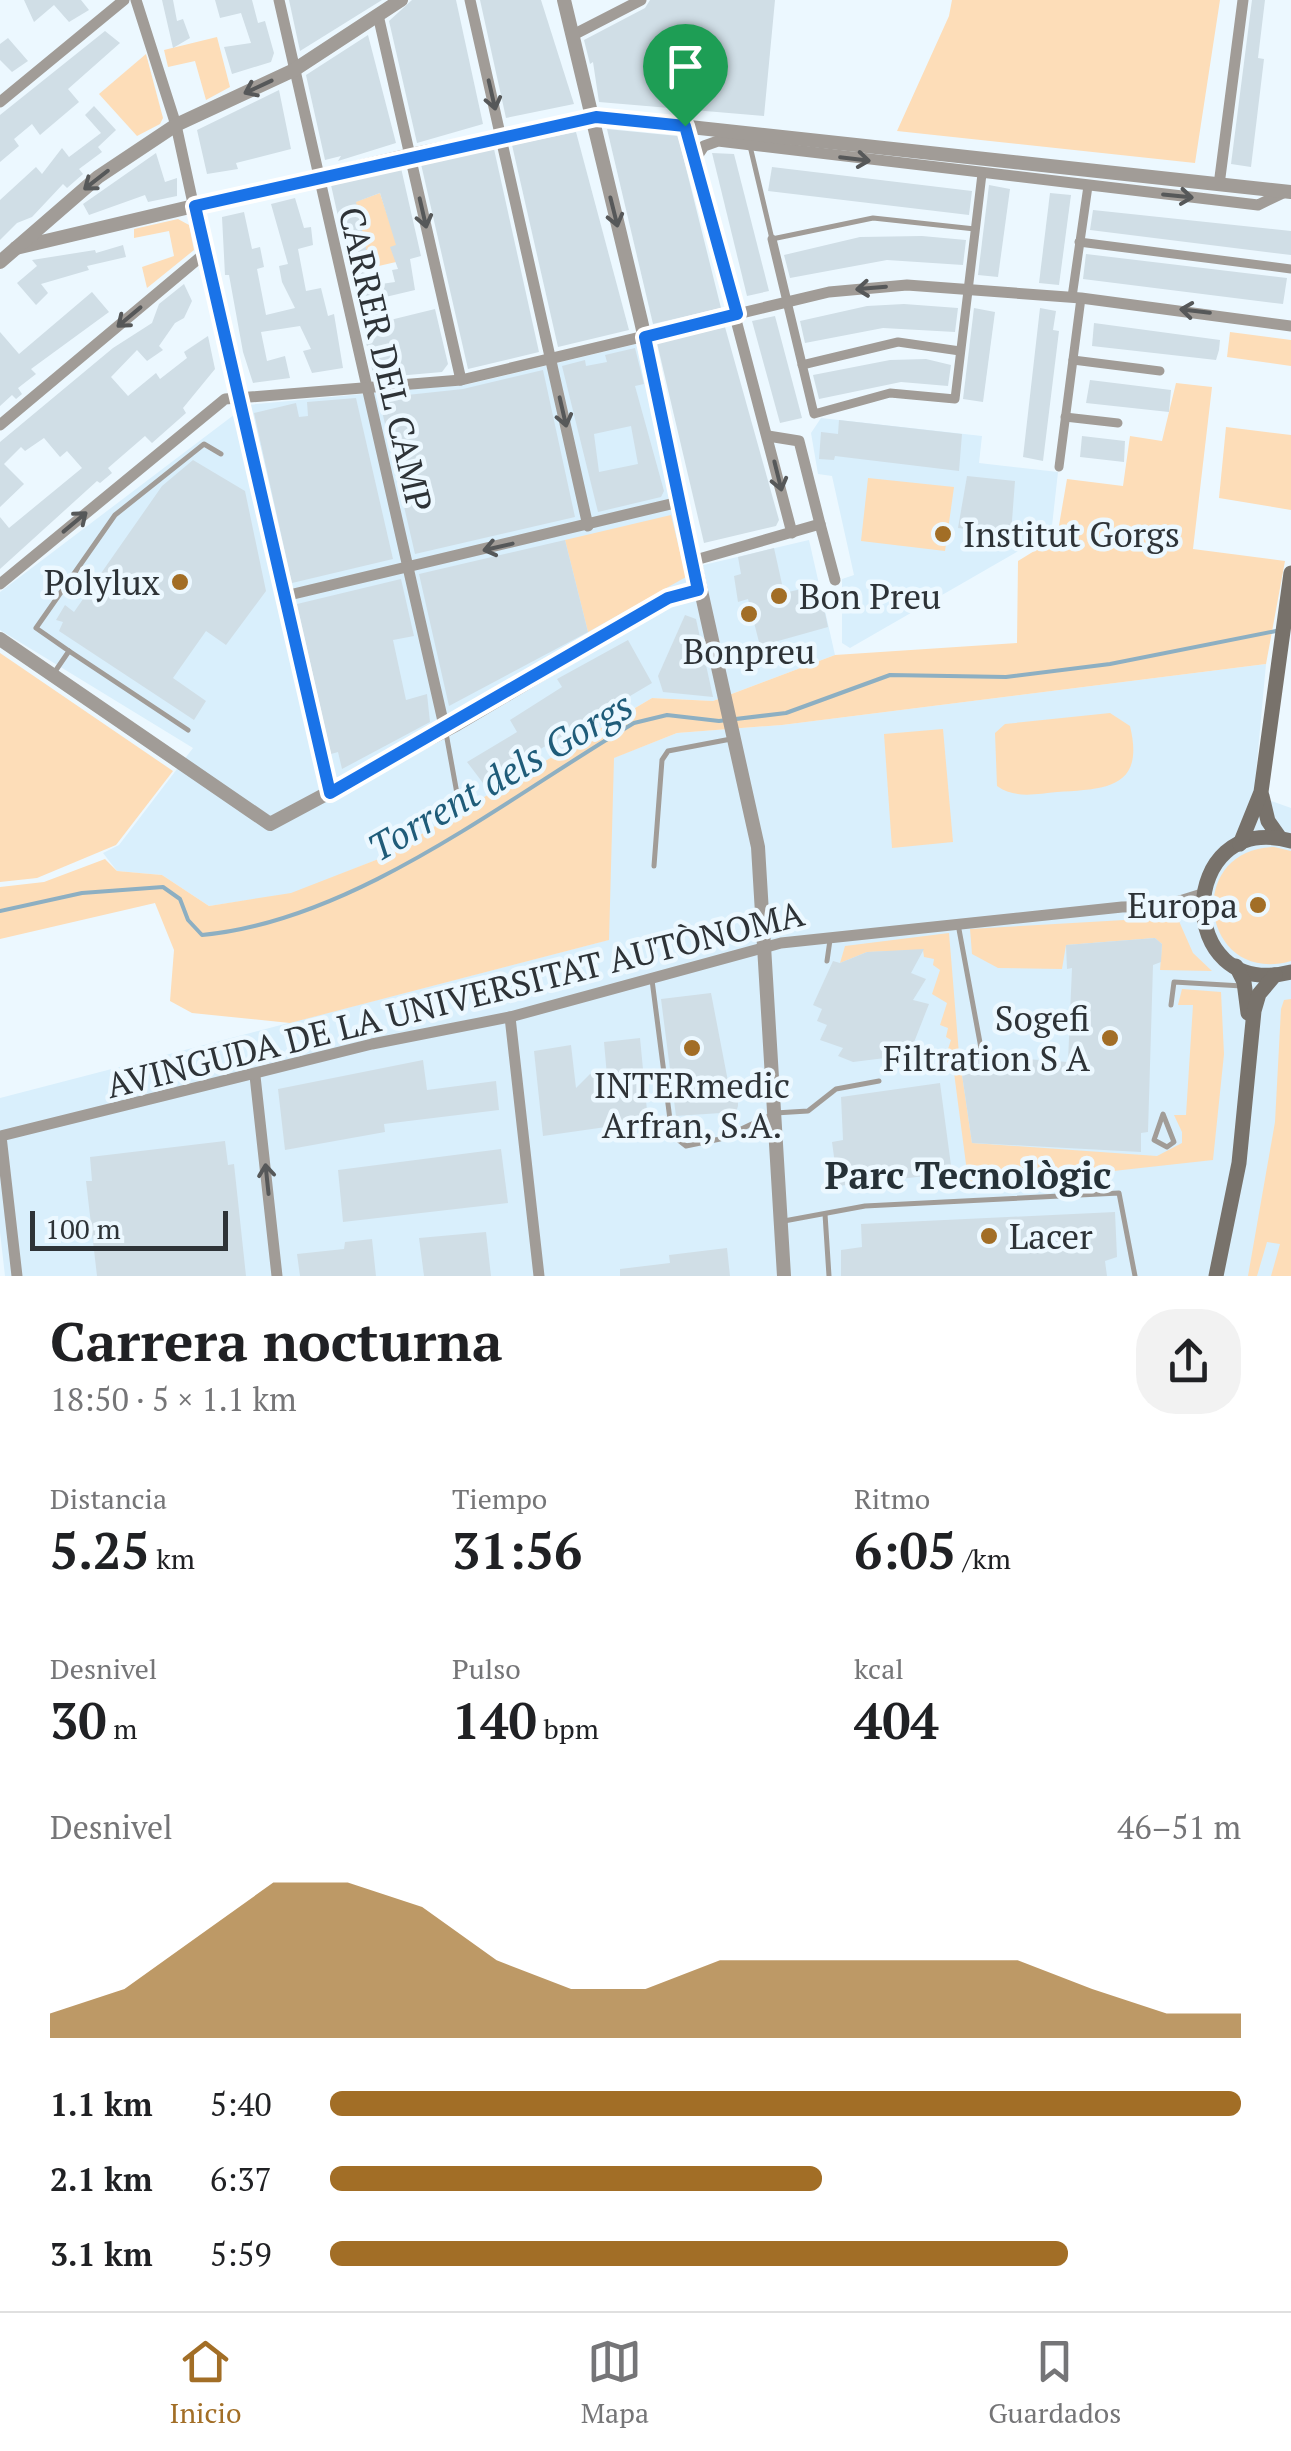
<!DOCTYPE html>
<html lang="es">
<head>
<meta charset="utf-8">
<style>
	body { margin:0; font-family:"PT Serif",serif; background:#f2f2f2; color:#202124; height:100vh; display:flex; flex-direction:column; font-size:38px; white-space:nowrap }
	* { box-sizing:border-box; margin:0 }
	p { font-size:32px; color:#757577 }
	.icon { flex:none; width:55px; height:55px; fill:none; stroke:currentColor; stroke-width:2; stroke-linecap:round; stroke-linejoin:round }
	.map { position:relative; height:1276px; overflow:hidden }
	.drawer { display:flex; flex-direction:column; background:#fff; flex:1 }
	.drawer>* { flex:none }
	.scale { position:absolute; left:30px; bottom:25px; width:198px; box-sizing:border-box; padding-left:10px; border:5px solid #2e3337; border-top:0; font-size:28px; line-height:35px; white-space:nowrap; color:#2e3337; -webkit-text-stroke:8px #ecf8ff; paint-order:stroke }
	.pin { position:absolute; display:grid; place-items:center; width:85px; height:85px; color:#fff; margin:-102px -42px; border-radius:50% 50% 50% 0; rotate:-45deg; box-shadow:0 0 10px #0007 }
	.pin .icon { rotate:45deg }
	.round { display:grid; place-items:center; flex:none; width:105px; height:105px; border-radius:40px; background:#f2f2f2 }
	.overview { display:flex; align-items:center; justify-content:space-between; height:170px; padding:0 50px }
	h1 { font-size:55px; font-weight:800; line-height:75px }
	.stats { display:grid; grid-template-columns:repeat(3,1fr); gap:15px; height:170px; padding:10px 50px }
	.stats div { display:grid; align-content:center }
	.stats b { font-size:50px; font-weight:800 }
	.stats small { font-size:28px; font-weight:400 }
	.stats p { font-size:28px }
	.chart { height:280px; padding:20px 50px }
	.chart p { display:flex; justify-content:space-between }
	.chart svg { width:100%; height:180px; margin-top:10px; fill:#a26e26; opacity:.7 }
	ul { padding:0 50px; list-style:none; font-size:32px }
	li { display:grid; grid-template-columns:160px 120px 1fr; align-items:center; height:75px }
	li i { height:25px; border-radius:12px; background:#a26e26 }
	.tab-bar { display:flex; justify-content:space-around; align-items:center; height:140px; border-top:2px solid #e0e0e0; background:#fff; font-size:28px; color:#757577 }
	.tab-bar a { display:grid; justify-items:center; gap:5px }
	.tab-bar .selected { color:#a26e26 }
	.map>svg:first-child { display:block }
</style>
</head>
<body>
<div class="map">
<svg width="1291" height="1276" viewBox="0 0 1291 1276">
	<rect width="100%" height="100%" fill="#ecf8ff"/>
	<g fill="#d9effc">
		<polygon points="636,344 699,566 809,540 835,655 713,701 652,698 381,858 291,894 209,906 162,875 117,871 103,853 119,845 193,748 0,630 0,592 247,405 469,384"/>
		<polygon points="821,418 982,436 979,463 1058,472 1052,526 1034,542 850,648 842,643 842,579 854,575 832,476 818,474 811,433"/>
		<polygon points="1266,664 1254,795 1291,808 1291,1276 5,1276 0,1232 0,1098 608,940 613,758 677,733 782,725"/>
	</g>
	<g fill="#fdddb8">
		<polygon points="952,0 1220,0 1195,163 897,131 949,16"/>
		<polygon points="217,37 230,87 206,100 195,61 168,67 164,50"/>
		<polygon points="146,54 163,118 160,124 137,136 99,94"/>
		<polygon points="380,193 397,245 396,262 370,268 355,202"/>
		<polygon points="178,219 189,225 194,250 147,288 142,267 174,256 169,231 134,238 134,229"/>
		<polygon points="1230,332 1291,340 1291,366 1227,357"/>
		<polygon points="1176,383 1212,387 1193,549 1285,561 1266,664 782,725 677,733 614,758 609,940 290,1023 192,1013 170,1001 174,950 155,903 0,939 0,887 44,882 105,859 117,871 162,875 209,906 291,893 381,858 652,698 713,701 835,655 1017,643 1018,561 1057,537 1067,479 1123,486 1130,436 1162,441"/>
		<polygon points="1226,427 1291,435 1291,510 1219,498"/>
		<polygon points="868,478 954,487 945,551 861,541"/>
		<polygon points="671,515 686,577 588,632 565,540"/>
		<polygon points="0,653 173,771 116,845 37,878 0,882"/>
		<path d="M1110 713 1130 726C1145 788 1107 789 1057 792 1036 794 1015 799 997 786L995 733 1005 724Z"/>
		<polygon points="943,729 953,842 892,848 884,734"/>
		<path d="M1274 847 1291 851V961C1202 987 1181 850 1274 847Z"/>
		<polygon points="1159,918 1178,919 1193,953 1212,971 1160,970 1162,944 1155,938 1066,945 1062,969 998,968 972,954 970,929"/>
		<polygon points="949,933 959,1054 972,1143 1157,1156 1182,1143 1182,1132 1174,1115 1186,1115 1193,1005 1178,1005 1182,989 1221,992 1224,1054 1213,1160 969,1187 953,1065 943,1064 951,1040 946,1037 948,1028 940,1025 947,1003 932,994 940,970 933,965 934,959 924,957 923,950 867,952 840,963 845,946"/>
		<polygon points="1291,999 1291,1276 1271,1276 1280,1244 1267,1242 1257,1276 1248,1276 1275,1122 1281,1009 1284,1000"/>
	</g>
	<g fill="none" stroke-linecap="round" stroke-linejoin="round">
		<path stroke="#8dafc2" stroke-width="4" d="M0 911 82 893 163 887 180 899 188 920 202 935C354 921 504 800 634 723L667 715 719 721 786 713 890 675 1006 677 1110 664 1276 631"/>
	</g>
	<g fill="#d0dee6" fill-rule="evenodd">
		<polygon points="24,0 81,0 89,10 69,22 54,5 34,22"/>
		<polygon points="162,0 173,0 177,21 183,19 190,38 173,48"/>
		<polygon points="215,0 252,0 258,23 265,21 274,53 271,62 232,74 224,47 251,43 241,13 220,18"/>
		<polygon points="289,0 382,0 300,51"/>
		<polygon points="412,0 456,0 483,124 417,143 389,21"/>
		<polygon points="480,0 541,0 574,104 506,118"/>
		<polygon points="650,0 775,0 764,116 599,102 593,62 590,64 584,40 645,8"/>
		<polygon points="1252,0 1265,0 1258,58 1264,59 1251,167 1231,164"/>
		<polygon points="105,31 120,43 68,89 79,102 40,135 32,124 14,139 19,146 0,162 0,115"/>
		<polygon points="368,35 396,143 338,161 341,156 325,160 306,75"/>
		<polygon points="8,38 28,61 12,72 0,60 0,44"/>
		<polygon points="279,90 291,149 236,163 238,169 207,174 197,130"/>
		<polygon points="94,106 116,130 98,147 102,152 79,169 83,174 67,188 63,184 32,217 17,223 0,240 0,200 36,167 42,174 62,148 69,157 101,133 85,115"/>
		<polygon points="607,129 678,136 721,308 653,324"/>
		<polygon points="576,132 629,330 558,347 512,145"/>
		<polygon points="494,149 539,352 468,369 421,164"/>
		<polygon points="156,153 165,182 177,178 177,196 148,202 145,195 89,215 83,204"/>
		<polygon points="712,153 734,154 769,291 747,296"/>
		<polygon points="772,167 972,191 969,215 768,191"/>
		<path d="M401 168 421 256 410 259 415 290 377 299 382 322 435 309 448 364 442 372 374 378 331 185ZM380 193 396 245 390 247 398 269 392 270 395 282 374 285 356 202Z"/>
		<polygon points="989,185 1010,189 998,277 978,275"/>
		<polygon points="1050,193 1071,195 1059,285 1039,283"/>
		<polygon points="295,198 304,228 311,227 313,245 298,249 306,291 321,288 328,316 334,314 343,368 312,373 303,351 311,349 300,326 261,332 267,361 285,356 290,378 253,383 243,352 229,275 225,275 222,217 244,212 252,249 260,247 264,267 257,269 266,315 295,308 282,282 279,266 288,264 271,204"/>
		<polygon points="1093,210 1291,231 1291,255 1090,230"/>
		<polygon points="922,236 966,240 963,265 887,260 790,278 784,255 860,237"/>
		<polygon points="123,245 126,257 87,266 89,270 41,284 48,293 36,305 17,283 37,266 32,260 95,250 96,253"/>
		<polygon points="1086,254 1287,278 1283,304 1083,279"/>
		<polygon points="184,284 192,301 184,318 175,323 159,346 163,350 147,361 137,350 111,377 128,396 156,373 160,379 187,358 184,352 208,336 215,369 183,408 186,413 152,443 145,436 108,468 112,473 100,483 97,481 0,569 0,517 9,528 82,468 67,451 60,457 44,438 25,451 21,447 4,464 24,484 0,507 0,442 113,348 152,323 159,304"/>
		<polygon points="92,292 109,312 31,369 36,374 18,388 22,394 16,399 12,395 0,406 0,332 19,354"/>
		<polygon points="904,304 958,308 955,332 883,328 805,343 800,321 867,306"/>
		<polygon points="974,308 995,312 983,402 963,399"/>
		<polygon points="1040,308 1056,311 1053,330 1059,331 1043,461 1023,457"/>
		<polygon points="775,316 802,418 780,423 752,321"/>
		<polygon points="1094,323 1220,340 1219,350 1216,360 1092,346"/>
		<polygon points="725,327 779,520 776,526 704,543 657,343"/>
		<path d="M635 348 644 384 635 386 664 491 661 497 598 512 562 366 585 360 586 366 607 362 605 355ZM631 426 638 464 599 472 594 434Z"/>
		<polygon points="926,359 951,365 948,386 901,382 819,399 813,375 890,360"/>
		<polygon points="543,370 575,517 415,554 379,398 463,389"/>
		<polygon points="1090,380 1171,390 1169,412 1086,403"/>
		<polygon points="356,398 393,559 292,583 254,413 296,403 299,417 308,416 307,402"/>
		<polygon points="839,420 962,434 959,471 835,456 834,460 819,459 821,432 838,434"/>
		<polygon points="1082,436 1125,441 1124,462 1080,457"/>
		<polygon points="193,460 245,491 266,591 226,645 206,631 173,678 206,701 194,720 59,631 63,622 56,620 65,605 74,612 162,486"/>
		<polygon points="967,476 1015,481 1011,534 958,528"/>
		<polygon points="565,540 588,632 449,706 419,574"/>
		<polygon points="774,548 784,593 819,585 828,627 760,646 748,599 738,602 734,576 741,574 738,557"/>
		<polygon points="401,579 414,636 393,640 406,700 427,694 430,722 342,769 338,752 331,754 297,604"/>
		<polygon points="685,615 696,619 713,697 663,692 658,676"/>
		<polygon points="628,640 652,683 483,783 467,762 517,732 510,720 562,687 557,679"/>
		<polygon points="1155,938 1162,944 1161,962 1153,965 1148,1132 1141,1133 1141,1152 972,1143 959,1054 1068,1062 1072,968 1067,969 1066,945"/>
		<polygon points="924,949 911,973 926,979 913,1000 929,1004 909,1055 853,1062 838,1056 843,1048 820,1040 827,1025 817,1021 822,1009 813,1005 833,961 840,963 867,952"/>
		<polygon points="711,993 731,1097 738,1098 738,1106 736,1112 676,1116 661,999"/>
		<polygon points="640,1038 648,1121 543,1136 534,1051 571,1045 576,1088 590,1074 608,1087 604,1042"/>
		<polygon points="423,1060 427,1090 496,1081 499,1110 384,1124 385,1132 285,1150 278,1089"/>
		<polygon points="940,1083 952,1173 838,1186 832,1142 843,1140 841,1097"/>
		<polygon points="225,1141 228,1165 234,1164 246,1276 97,1276 86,1181 92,1181 90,1157"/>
		<polygon points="501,1149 508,1203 343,1222 338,1170"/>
		<polygon points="1115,1212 1117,1257 1105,1261 1107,1276 841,1276 841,1250 862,1247 861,1224"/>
		<polygon points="486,1232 491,1276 424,1276 419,1238"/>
		<polygon points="372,1239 376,1276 300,1276 297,1254 344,1249 345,1242"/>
		<polygon points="727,1248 730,1276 620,1276 620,1269 670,1263 669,1255"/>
	</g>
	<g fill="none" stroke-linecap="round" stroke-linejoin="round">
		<g stroke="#a19c97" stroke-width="5">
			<polyline points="750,146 772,239 873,218 975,229"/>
			<polyline points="69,651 188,730"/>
			<polyline points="54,673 69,651 36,628 115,515 204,444 221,454"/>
			<polyline points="446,733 458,799"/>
			<polyline points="654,866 662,760 668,751 731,739"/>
			<polyline points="958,924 981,1048"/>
			<polyline points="827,961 830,940"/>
			<polyline points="652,980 672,1135 686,1146 720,1139 775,1113 808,1111 836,1089 879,1081"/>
			<polyline points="1171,1005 1174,982 1242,986"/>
			<polygon points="1163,1114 1174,1142 1167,1147 1154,1140"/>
			<polyline points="825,1214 829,1276"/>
			<polyline points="784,1221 865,1206 1119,1193 1135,1276"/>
		</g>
		<g stroke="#a19c97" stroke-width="9">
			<polyline points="772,239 814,414 890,393 955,399 982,174"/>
			<polyline points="1079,242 1291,269"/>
			<polyline points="1072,297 1088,186"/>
			<polyline points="1073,360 1160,371"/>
			<polyline points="802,365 898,342 960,351"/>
			<polyline points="1065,417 1118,423"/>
			<polyline points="1059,467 1081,298"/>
		</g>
		<g stroke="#a19c97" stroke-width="11">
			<polyline points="136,0 176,125 204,254 209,260 330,793"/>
			<polyline points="279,0 445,730"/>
			<polyline points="470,0 588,526"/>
			<polyline points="378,15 461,380"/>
			<polyline points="573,35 641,0"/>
			<polyline points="0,102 124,0"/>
			<polyline points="685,126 792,533"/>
			<polyline points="696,158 704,146 718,141 1258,205 1285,192"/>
			<polyline points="1219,185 1243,0"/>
			<polyline points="0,425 204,254"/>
			<polyline points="820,524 835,580"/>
			<polyline points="692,561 820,524 799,441 768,436"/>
			<polyline points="0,584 225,399 461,380 829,292 907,285 1081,298 1291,326"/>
			<polyline points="285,596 679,502"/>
			<polyline points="1170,904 1202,894"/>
			<polyline points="510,1017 539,1276"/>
			<polyline points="255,1076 277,1276"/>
			<polyline points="17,1276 1,1136 372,1044 510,1017 781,943 1122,907 1161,906 1202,915"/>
		</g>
		<g stroke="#a19c97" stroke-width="14">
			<polyline points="564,0 641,321 758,847 784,1276"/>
			<polyline points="16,248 410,155 597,117 1291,192"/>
			<polyline points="0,262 98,177 176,125 294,70 401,0"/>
			<polyline points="0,639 270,824 457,724 668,599 699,590"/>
		</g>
		<g stroke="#78726b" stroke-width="15">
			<polyline points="1262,796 1268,821 1280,838"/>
			<path d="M1291 841C1176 809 1172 1002 1291 972"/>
			<polyline points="1240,844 1261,792 1291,573"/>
			<polyline points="1236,966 1244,982 1248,1013"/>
			<polyline points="1216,1276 1239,1163 1254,1011 1259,994 1275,975"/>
		</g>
	</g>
	<defs><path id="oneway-shaft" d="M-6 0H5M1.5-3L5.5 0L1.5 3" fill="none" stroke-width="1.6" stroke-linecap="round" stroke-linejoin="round" transform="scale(2.5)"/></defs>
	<g stroke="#565859">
		<use href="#oneway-shaft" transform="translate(258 87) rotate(155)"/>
		<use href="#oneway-shaft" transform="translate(492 95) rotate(77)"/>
		<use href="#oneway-shaft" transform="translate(855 159) rotate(7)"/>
		<use href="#oneway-shaft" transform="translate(96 180) rotate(142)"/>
		<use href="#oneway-shaft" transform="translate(1178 196) rotate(6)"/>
		<use href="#oneway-shaft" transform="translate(614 212) rotate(76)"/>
		<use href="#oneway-shaft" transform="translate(423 213) rotate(77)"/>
		<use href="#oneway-shaft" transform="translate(871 288) rotate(175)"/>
		<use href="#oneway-shaft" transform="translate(1195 311) rotate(-173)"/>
		<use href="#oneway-shaft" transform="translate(129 317) rotate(140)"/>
		<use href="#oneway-shaft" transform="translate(563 412) rotate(77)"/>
		<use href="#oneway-shaft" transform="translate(778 476) rotate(76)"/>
		<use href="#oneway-shaft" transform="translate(75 522) rotate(-40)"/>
		<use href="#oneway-shaft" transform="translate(498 547) rotate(167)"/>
		<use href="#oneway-shaft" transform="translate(267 1179) rotate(-96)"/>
	</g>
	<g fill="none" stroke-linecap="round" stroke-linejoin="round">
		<g stroke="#fff" stroke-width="20">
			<polygon id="route" points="596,117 685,126 737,314 645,337 698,590 668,598 330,793 195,206"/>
		</g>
		<use href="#route" stroke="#1a73e8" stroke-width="12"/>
	</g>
	<g fill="#a26e26" stroke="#ecf8ff" stroke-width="4">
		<circle cx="943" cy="534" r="10"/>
		<circle cx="180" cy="582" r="10"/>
		<circle cx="779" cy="596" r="10"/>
		<circle cx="749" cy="614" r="10"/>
		<circle cx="1258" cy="905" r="10"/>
		<circle cx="1110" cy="1038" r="10"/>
		<circle cx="692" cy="1048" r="10"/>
		<circle cx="989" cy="1236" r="10"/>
	</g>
	<g text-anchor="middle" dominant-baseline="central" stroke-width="9" stroke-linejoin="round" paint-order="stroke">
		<g font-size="35" fill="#2e3337" stroke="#ecf8ff">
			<text transform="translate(386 359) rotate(77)">CARRER DEL CAMP</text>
			<text transform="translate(455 999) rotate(-14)">AVINGUDA DE LA UNIVERSITAT AUTÒNOMA</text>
		</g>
		<g font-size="35" fill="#2e3337" stroke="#ecf8ff" text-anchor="start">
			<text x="963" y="534">Institut Gorgs</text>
			<text x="160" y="582" text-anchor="end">Polylux</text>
			<text x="799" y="596">Bon Preu</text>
			<text x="749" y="651" text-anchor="middle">Bonpreu</text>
			<text x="1238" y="905" text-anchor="end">Europa</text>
			<text x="1090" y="1018" text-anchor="end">Sogefi<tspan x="1090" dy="40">Filtration S A</tspan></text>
			<text x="692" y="1085" text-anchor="middle">INTERmedic<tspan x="692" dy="40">Arfran, S.A.</tspan></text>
			<text x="1009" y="1236">Lacer</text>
		</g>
		<g font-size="38" font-style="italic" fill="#1f5c79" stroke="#ecf8ff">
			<text transform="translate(500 776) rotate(-30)">Torrent dels Gorgs</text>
		</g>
		<g font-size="38" font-weight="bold" fill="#263137" stroke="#ecf8ff">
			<text x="968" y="1175">Parc Tecnològic</text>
		</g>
	</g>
</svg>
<div class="scale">100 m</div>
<div class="pin" style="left:685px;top:126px;background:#1e9e55"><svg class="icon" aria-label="arrive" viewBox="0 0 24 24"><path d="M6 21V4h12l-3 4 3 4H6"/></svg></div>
</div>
<section class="drawer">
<div class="overview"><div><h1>Carrera nocturna</h1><p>18:50 · 5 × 1.1 km</p></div><a class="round"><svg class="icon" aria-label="share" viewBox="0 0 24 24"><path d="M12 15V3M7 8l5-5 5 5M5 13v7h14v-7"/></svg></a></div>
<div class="stats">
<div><p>Distancia</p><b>5.25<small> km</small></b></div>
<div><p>Tiempo</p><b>31:56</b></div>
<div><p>Ritmo</p><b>6:05<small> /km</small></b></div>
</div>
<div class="stats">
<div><p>Desnivel</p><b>30<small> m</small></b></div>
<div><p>Pulso</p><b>140<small> bpm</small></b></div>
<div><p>kcal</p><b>404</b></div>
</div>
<div class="chart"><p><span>Desnivel</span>46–51 m</p>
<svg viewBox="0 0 160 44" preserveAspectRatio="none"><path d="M0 44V38L10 32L20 19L30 6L40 6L50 12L60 25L70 32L80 32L90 25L100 25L110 25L120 25L130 25L140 32L150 38L160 38V44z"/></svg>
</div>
<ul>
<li><b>1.1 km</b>5:40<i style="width:100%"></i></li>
<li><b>2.1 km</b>6:37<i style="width:54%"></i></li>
<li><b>3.1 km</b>5:59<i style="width:81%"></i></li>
</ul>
</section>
<nav class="tab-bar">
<a class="selected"><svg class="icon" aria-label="home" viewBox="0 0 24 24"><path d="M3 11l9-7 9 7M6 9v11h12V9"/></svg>Inicio</a>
<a><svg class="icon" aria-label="map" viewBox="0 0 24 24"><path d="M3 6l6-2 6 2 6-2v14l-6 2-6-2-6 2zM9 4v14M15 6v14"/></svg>Mapa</a>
<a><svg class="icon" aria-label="saved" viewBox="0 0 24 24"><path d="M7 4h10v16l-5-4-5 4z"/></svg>Guardados</a>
</nav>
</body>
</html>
